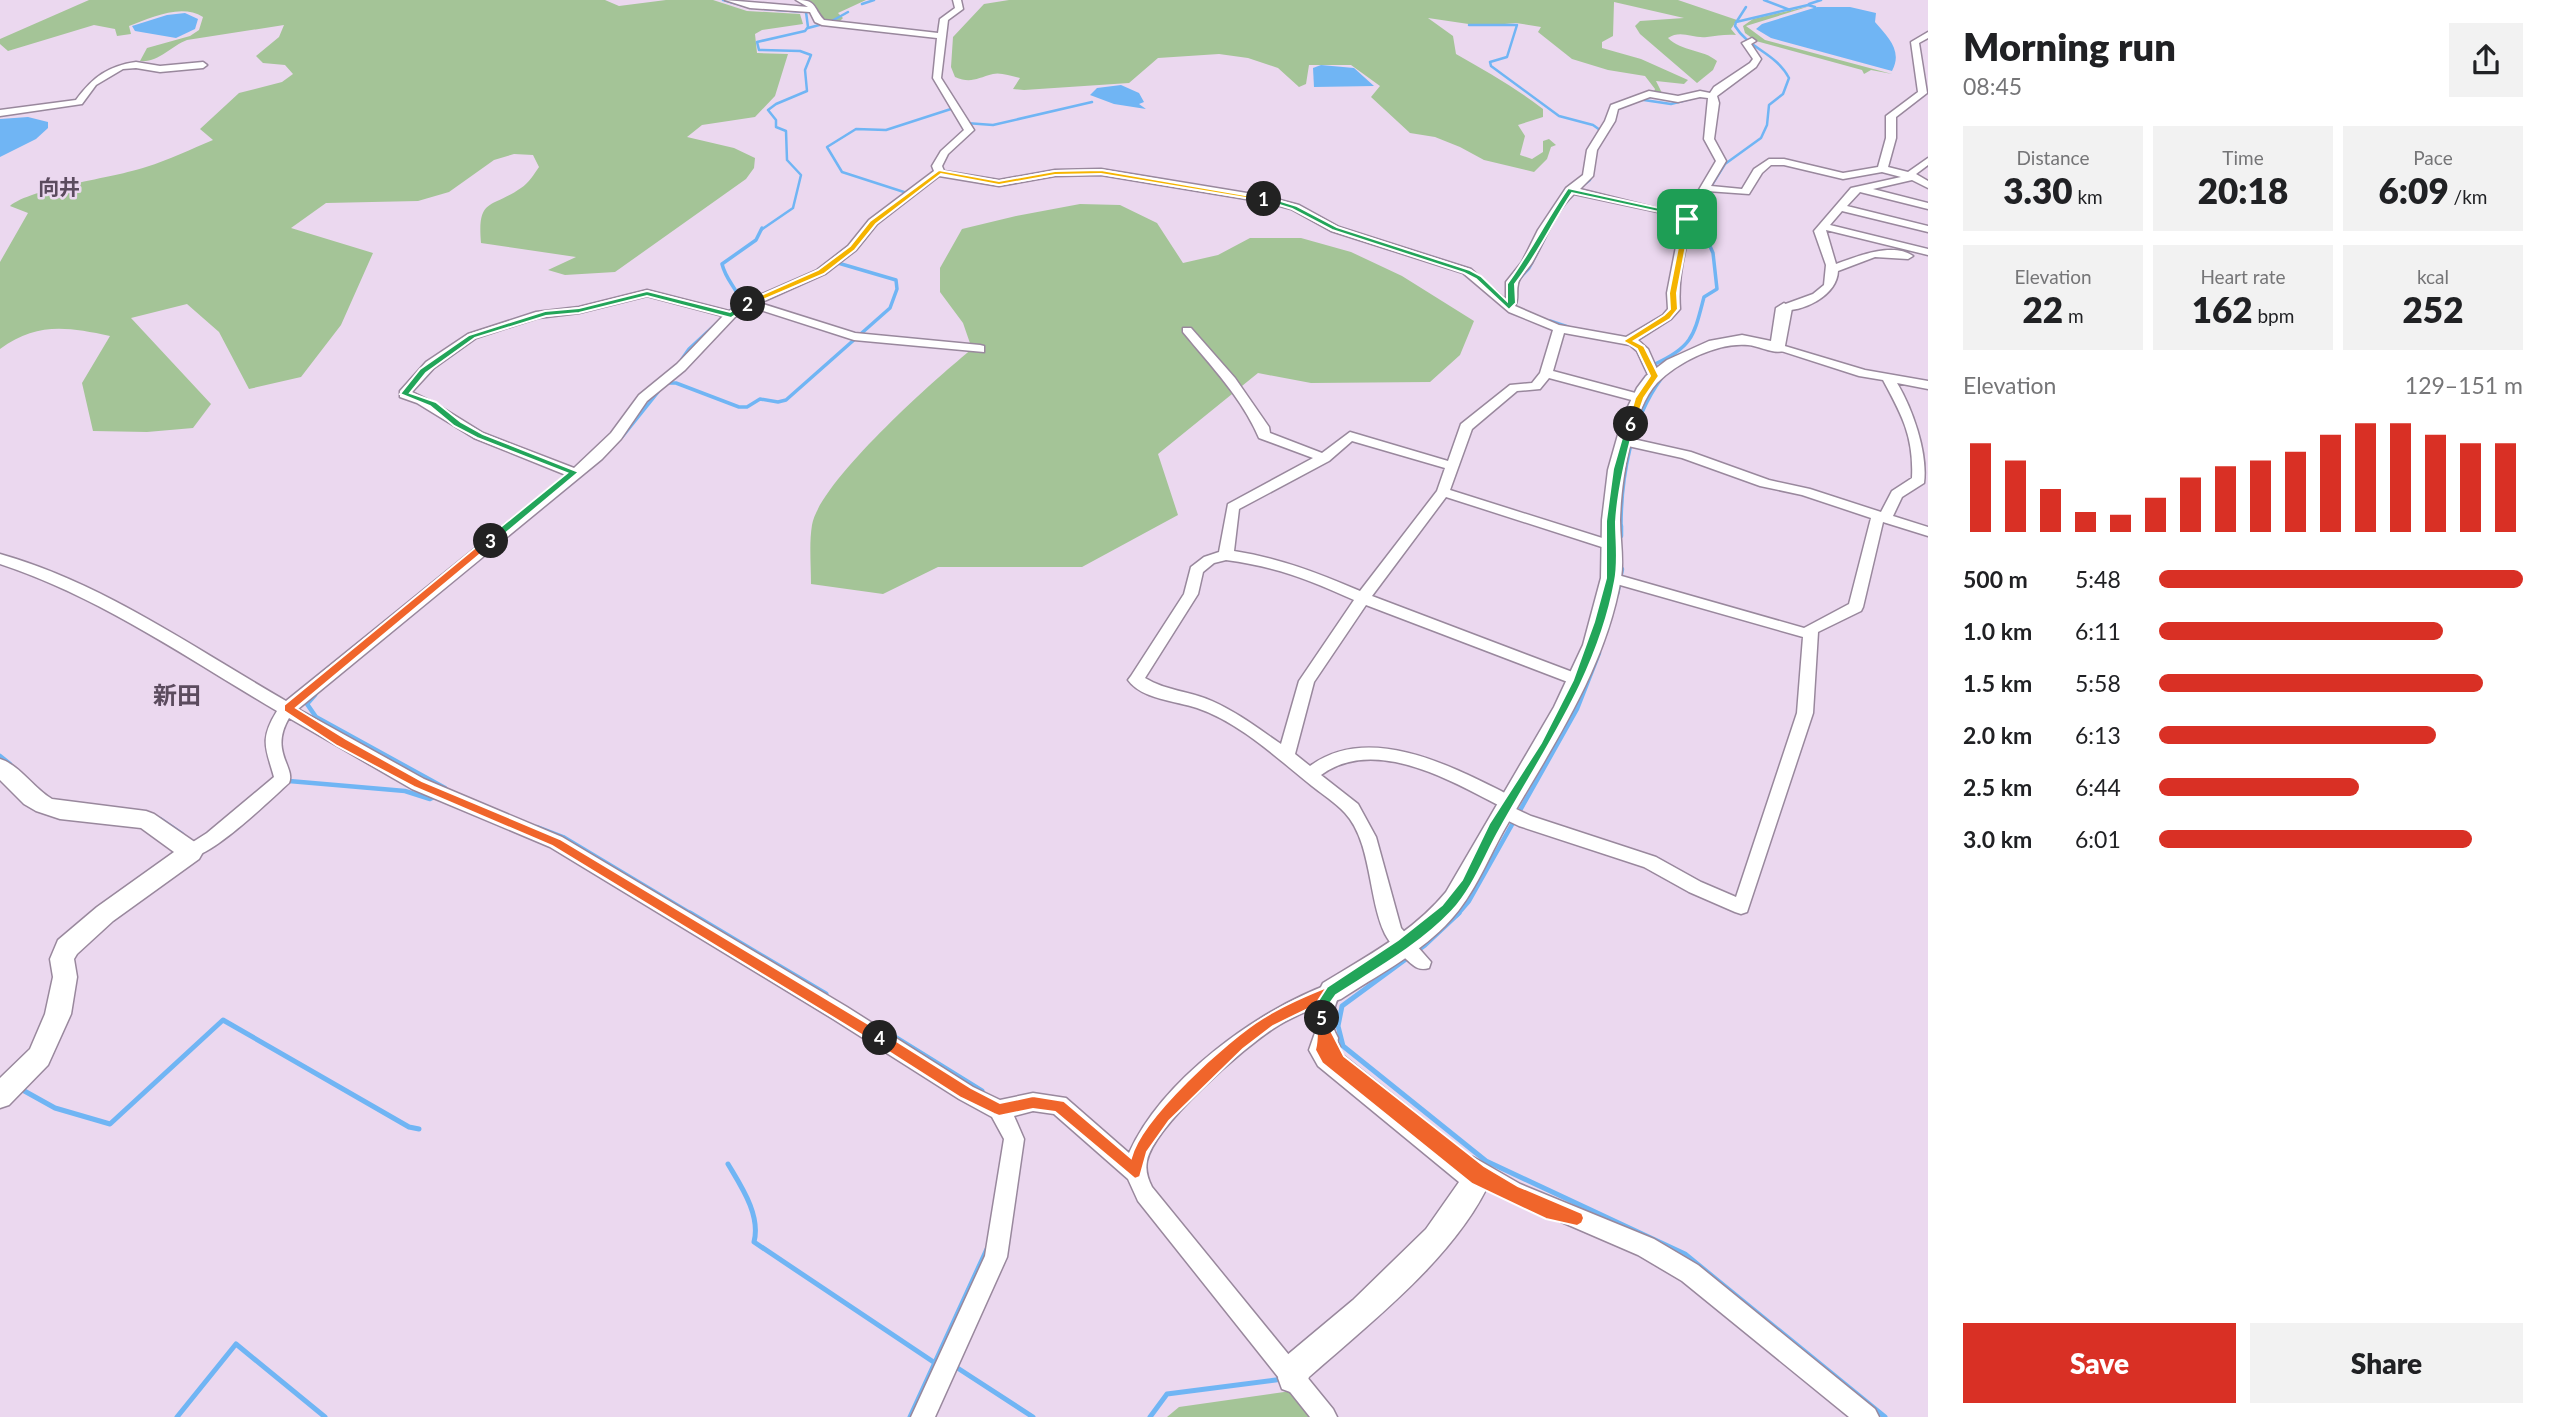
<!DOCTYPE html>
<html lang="en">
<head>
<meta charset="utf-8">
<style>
	body { margin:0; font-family:Lato,"Noto Sans JP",sans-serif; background:#f2f2f2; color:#202124; height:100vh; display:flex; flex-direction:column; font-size:26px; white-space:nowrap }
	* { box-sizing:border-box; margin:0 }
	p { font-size:23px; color:#757577 }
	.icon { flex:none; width:38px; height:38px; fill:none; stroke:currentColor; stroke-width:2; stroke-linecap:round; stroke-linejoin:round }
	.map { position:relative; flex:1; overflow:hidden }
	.drawer { display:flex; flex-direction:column; background:#fff; width:630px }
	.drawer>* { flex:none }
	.pin { position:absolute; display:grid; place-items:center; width:60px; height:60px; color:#fff; margin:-30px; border-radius:14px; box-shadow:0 4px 10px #0006 }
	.km { position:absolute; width:35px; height:35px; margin:-18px; border-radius:50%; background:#222; color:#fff; font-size:19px; line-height:35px; text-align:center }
	.round { display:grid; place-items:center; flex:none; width:74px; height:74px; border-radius:0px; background:#f2f2f2 }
	.overview { display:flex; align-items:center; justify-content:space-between; height:119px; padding:0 35px }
	h1 { font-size:38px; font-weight:800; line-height:52px }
	.stats { display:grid; grid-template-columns:repeat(3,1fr); gap:10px; height:119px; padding:7px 35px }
	.stats div { display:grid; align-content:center; border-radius:0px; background:#f2f2f2; text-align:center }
	.stats b { font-size:35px; font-weight:800 }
	.stats small { font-size:19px; font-weight:400 }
	.stats p { font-size:19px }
	.chart { height:196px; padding:14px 35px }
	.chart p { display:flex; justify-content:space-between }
	.chart svg { width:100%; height:126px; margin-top:7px; stroke:#d93025; stroke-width:6 }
	.button { display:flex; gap:14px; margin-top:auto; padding:14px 35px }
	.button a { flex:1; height:80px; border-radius:0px; background:#d93025; color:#fff; font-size:28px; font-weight:800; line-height:80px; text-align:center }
	.button a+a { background:#f2f2f2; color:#202124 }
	ul { padding:0 35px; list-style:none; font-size:23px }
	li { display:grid; grid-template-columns:112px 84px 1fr; align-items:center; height:52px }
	li i { height:18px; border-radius:9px; background:#d93025 }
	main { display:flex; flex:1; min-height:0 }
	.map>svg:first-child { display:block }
</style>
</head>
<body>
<main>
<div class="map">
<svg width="1928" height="1417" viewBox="0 0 1928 1417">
	<rect width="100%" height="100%" fill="#ebd8ef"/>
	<g fill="#a4c497">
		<path d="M89 0H605L619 6 666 0H713L747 11 800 14 803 24 762 30 755 34 757 53 788 54 775 96 755 117 702 125 687 137 734 148 755 158 754 168 746 179 615 272 565 275 548 270 576 257 481 243C477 197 491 209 521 188 529 183 534 174 539 167L533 155 514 154 494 160 449 192 418 201 326 203 291 228 373 253 341 325 301 377 249 389 219 332 187 304 131 318 211 404 193 428 147 432 93 431 82 383 110 336C67 327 37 322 0 349V262L28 213 10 206C31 188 114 178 146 167 169 160 191 149 213 140L200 129 239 93 282 82 293 74 285 65 263 63 256 56 279 37 284 25 187 40C171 46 158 63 140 61L147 48 190 36 199 30 203 17C181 3 151 18 129 26L131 34 117 36 115 29 94 25 8 51 0 44V39Z"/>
		<polygon points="805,0 866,0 838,13 843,18 839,22 821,20 812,3"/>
		<path d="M1009 0H1678L1737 20 1731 29 1736 35C1725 34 1717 36 1707 37 1693 39 1681 29 1668 38 1682 52 1703 49 1717 61L1713 70 1697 83 1640 34 1635 26 1640 21 1684 18 1614 2 1613 36 1602 42V48L1641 59 1688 80 1684 84 1656 81 1662 93 1654 92 1655 89 1645 76 1608 70 1572 59 1538 32 1541 27 1516 23 1482 26 1428 18 1453 36 1456 54C1486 71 1516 88 1543 109V117L1518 125 1525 136 1520 155 1532 159 1543 152V141L1549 139 1556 145 1551 147 1547 159 1534 172 1484 160 1460 147 1435 137 1410 133 1371 97 1380 86 1351 65H1309L1306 84 1299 87 1278 68 1248 58 1219 54 1158 58 1129 83 1024 90 1013 89 1020 78C1012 76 1000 72 993 74 977 78 971 84 955 77L951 67 953 37 984 4Z"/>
		<polygon points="1810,6 1746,26 1765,40 1892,74 1871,70 1864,74 1862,70 1756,41 1745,33 1743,26 1753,19"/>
		<path d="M1080 204 1120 205 1157 223 1183 263 1218 255 1250 238H1301L1351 252 1402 276 1474 321 1460 355 1430 382 1311 383 1258 373 1158 454 1178 515 1082 567H938L883 594 811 584C811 565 809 543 812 525 819 482 936 378 972 349L963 323 940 292V268L962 229 1016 216Z"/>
		<polygon points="1291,1391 1311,1417 1167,1417 1179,1407"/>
	</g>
	<g fill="#70b5f4">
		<path d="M1817 7H1850L1876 13 1875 22C1888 37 1903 51 1892 71L1771 38 1756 29 1762 24Z"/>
		<polygon points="185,13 198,19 195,29 176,38 135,31 132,26 167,15"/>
		<polygon points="1321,65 1354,68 1374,86 1314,87 1313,68"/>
		<polygon points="1121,85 1139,93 1144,102 1139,104 1146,109 1114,104 1090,95 1097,88"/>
		<polygon points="28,117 48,122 48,128 36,139 0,157 0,119"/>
	</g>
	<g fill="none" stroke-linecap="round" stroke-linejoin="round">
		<g stroke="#70b5f4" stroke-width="2.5">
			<polyline points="723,0 752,8"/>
			<polyline points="1764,0 1790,10"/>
			<polyline points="862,4 874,0"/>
			<polyline points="1809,4 1821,0"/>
			<polyline points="1737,21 1746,7"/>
			<polyline points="830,22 848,12"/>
			<polyline points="1469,25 1517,25 1507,57 1490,62 1491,66 1559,116 1593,125 1600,130"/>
			<polyline points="808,28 823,24"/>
			<polyline points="1637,99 1671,104 1694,98"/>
			<polyline points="966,123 993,125 1092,102"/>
			<polyline points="1581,187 1590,180 1592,173"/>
			<polyline points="907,193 842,172 827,147 856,129 886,130 954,108"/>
			<polyline points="1550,226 1564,204"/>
			<polyline points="761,230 793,208 801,175 787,160 786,131 776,127 776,120 768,110 776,104 807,91 805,70 811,55 800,51 759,50 757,42 805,31 808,27 806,12 764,9"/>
			<path d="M1703 230 1697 209 1725 164 1761 138 1767 125 1769 105 1783 94 1789 78C1776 53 1749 49 1735 26L1736 22 1808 5 1815 7"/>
		</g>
		<g stroke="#70b5f4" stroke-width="3.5">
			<polyline points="854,251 865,238"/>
			<polyline points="1518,280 1529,268 1545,237"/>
			<polyline points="1550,321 1568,327"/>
			<path d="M682 359 689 349 741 301C735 286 726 280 722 264L756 240 762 228"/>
			<polyline points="668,383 676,383 739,407 747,407 760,399 778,402 786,400 890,308 897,289 896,280 838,263 842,260"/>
			<polyline points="622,437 658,392"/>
			<path d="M1621 527C1621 477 1631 420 1661 379L1655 364C1693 347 1694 335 1704 297L1717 289 1713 253 1702 228"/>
		</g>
		<g stroke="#70b5f4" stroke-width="4.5">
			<polyline points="1621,526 1621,536"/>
			<polyline points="1617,594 1622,569"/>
			<polyline points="315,695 307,704 316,717 445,788"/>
			<polyline points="0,756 10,764"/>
			<polyline points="289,781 405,791 430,799 436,796"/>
			<polyline points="160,819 182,834"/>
			<polyline points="537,827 563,837 693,915"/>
			<polyline points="1457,915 1469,901 1577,709 1599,653"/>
		</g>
		<g stroke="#70b5f4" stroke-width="5">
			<polyline points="690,913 826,994"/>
			<polyline points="1459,913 1425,945 1342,1006 1338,1026 1343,1046 1486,1161 1685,1254 1885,1417"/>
			<polyline points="890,1034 982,1091"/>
			<polyline points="19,1088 55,1108 110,1124 223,1020 409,1127 419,1129"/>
			<path d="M728 1164C741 1186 761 1215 754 1242L935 1363"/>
			<polyline points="956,1367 1033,1417"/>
			<polyline points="177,1417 236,1344 325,1417"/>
			<polyline points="910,1417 987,1249"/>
			<polyline points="1150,1417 1167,1394 1283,1379"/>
		</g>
		<g stroke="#99889d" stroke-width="3">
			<g id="street">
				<path d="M725 0 808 7 796 0C818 0 812 7 824 20L938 33 940 19 955 8 953 0H961L963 9 948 20 941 78 974 130 948 154 942 166 944 171 999 180 1055 170 1101 169 1265 196 1299 205 1339 227 1471 269 1506 300V282L1522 262 1538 230 1566 188 1583 175 1587 150 1605 121 1611 105 1649 91 1678 96 1700 91 1710 93 1714 87 1750 63 1753 59 1742 43 1752 38 1756 41 1751 44 1761 59 1756 67 1717 96 1719 103 1714 139 1726 161 1711 186 1742 189 1754 169 1769 159H1784L1843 173 1878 167 1886 138V116L1918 92 1911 42 1928 32V38L1919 43 1927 93 1896 117V138L1888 167 1908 172 1928 158V165L1916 174 1928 181V188L1912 180 1873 189 1928 203V209L1860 192 1847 206 1928 226V232L1842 211 1830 225 1928 249V255L1826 230 1836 264C1858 256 1893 242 1913 256L1908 259 1875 257 1838 271C1837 296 1802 313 1780 310V306L1813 294 1824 285 1826 265 1814 231 1851 188 1901 177 1882 172 1843 179 1784 165H1771L1762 173 1749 194 1707 191C1689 226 1677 270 1680 309L1671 319 1638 340 1648 349 1660 376 1658 379H1650L1637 351 1630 345 1564 333 1553 371 1643 395V401L1639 402 1549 378 1540 389 1517 391 1472 429 1450 490 1618 543 1620 546 1618 549H1608L1446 497 1372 596 1583 676 1586 680 1583 684H1573L1366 605 1314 682 1295 754 1310 766C1371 721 1457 769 1515 798L1517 803 1514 808 1531 816 1656 857 1701 882 1736 897 1797 713 1803 637 1606 581 1604 578 1611 573 1804 628 1849 604 1871 518 1802 495 1760 486 1682 458 1619 444 1618 441 1624 437 1691 452 1769 480 1810 489 1881 512 1892 491 1912 478C1914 437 1902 415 1883 380L1859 376 1772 348 1778 344 1865 370 1928 381V389L1897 383C1912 408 1928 452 1924 483L1902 497 1893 516 1928 527V536L1883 522 1863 607 1861 611 1818 632 1813 713 1747 912 1741 914 1735 912 1689 892 1644 867 1519 826 1498 816 1496 811 1500 806C1450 780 1374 736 1321 775L1358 804 1376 837 1401 928 1431 962 1429 968C1418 971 1414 966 1406 959 1398 951 1390 944 1385 934 1368 899 1372 842 1345 813 1336 803 1322 794 1312 786 1277 758 1239 722 1197 708 1176 701 1141 699 1128 680L1131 676 1184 594 1191 567 1204 557 1219 552 1228 504 1313 458 1259 438C1242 398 1211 366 1183 332V328H1191L1235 378 1269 427 1270 433 1322 453 1350 432 1448 461 1461 424 1510 385 1532 383 1540 373 1553 330 1509 312 1463 273 1331 231 1291 209 1264 202 1101 175 1055 176 999 186 939 176 877 224 856 250 825 274 760 303 855 333 980 345 984 346V352L854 340 751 307 735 317 685 370 647 401 621 439 602 459 298 709 424 779 562 837 847 1007 973 1087 1000 1100 1033 1093 1066 1098 1129 1153C1162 1079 1258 1010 1332 983L1339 985 1341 991C1331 1012 1330 1025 1340 1047L1337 1053 1330 1056 1323 1053 1313 1026 1314 1008C1301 1014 1288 1019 1276 1027 1244 1047 1154 1126 1147 1161 1145 1171 1148 1179 1152 1187L1333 1409 1337 1417H1310L1138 1201 1128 1179 1054 1114 1033 1111 1014 1116 1024 1139 1007 1257 935 1417H911L985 1256 1004 1139 992 1117 959 1099 833 1019 550 847 412 789 289 718C269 752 296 767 289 783 271 799 205 864 185 857L182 852 185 847 207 833 274 777C266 748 259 740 277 711 187 658 100 597 0 564V554C103 583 194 648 286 701L566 475 474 438 417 403 400 397V391L426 362 468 334 536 312 579 307 647 290 729 311 746 301 817 270 848 246 869 220 934 171 932 166 941 151 964 130 933 78 937 38 822 25 815 22 810 12 750 8ZM1650 97 1678 102 1700 97 1708 98 1704 139 1716 161 1684 215 1580 189 1593 176 1597 150 1615 121 1618 109ZM1574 194 1658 212 1681 221 1667 293 1668 309 1663 315 1626 337 1559 325 1515 306C1519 299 1516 292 1518 284 1519 276 1529 269 1533 261 1546 238 1555 212 1574 194ZM647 296 723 316 677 364 639 395 611 433 574 468 483 433 433 402 412 392 434 368 476 338 538 318 579 313ZM1352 441 1445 468 1437 491 1360 591C1318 573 1279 558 1234 551L1239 509 1329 461ZM1226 560C1277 567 1308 579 1354 600L1299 681 1281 744C1259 729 1237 712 1212 701 1190 691 1166 691 1145 678L1198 594 1203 572 1214 563Z"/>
				<path d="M136 62 160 66 203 62 207 65 203 68 160 72 136 68 123 69 96 85 82 104 0 116V110L76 100C93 77 108 66 136 62Z"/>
				<polygon points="1473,1157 1520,1184 1654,1239 1698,1265 1875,1409 1879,1417 1849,1417 1682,1281 1638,1255 1506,1198 1466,1174 1463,1167 1466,1160"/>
			</g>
		</g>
		<g stroke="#99889d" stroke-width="3">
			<g id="secondary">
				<path d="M1784 303 1792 308 1784 351C1772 354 1760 346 1748 345 1718 342 1678 362 1657 383 1631 411 1621 483 1620 520 1620 539 1624 559 1621 578 1605 672 1549 751 1503 832 1485 865 1472 899 1445 926 1415 956 1376 976 1341 999L1332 1002 1323 999 1319 991 1323 983C1367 956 1413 932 1446 892L1554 707 1583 645 1601 578 1602 520 1608 470 1623 417 1637 388 1646 376 1667 360 1709 341 1742 335 1771 341 1776 308Z"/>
				<path d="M0 759C20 765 33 788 52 799L146 811 154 814 199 845 203 852 199 859 113 921 77 954 74 959 77 977 71 1014 48 1065 9 1105 0 1108V1078L30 1049 45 1014 53 977 50 959 58 940 97 907 174 852 141 828 60 819 36 811 24 804 0 780Z"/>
				<path d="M1325 1026 1334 1030 1338 1038 1336 1050 1487 1170 1491 1179C1458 1255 1370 1323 1309 1377L1304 1389 1293 1393 1282 1389 1278 1378 1286 1356 1353 1300 1426 1229 1459 1182 1318 1066 1309 1050 1316 1030Z"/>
			</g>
		</g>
		<use href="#street" fill="#fff" fill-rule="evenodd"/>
		<use href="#secondary" fill="#fff" fill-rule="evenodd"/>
	</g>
	<path fill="#22a559" stroke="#fff" stroke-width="2" d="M1568 188 1664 209 1691 219 1687 221 1659 212 1572 193C1552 223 1537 256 1515 284L1516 303 1509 310 1476 279 1464 273 1332 230 1292 209 1260 199 1264 196 1297 206 1337 227 1470 270 1481 276 1507 301V284C1529 254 1546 220 1568 188Z"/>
	<polygon fill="#f5b400" stroke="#fff" stroke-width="2" points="939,170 999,181 1055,171 1101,170 1268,199 1264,201 1101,174 1055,175 999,185 941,174 876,224 855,250 824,274 751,305 745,305 745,302 818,270 850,246 870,221"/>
	<polygon fill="#22a559" stroke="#fff" stroke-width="2" points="647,291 730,312 745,302 752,304 731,318 647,296 579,313 546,316 475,338 426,373 410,393 436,402 461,422 483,434 579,472 494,543 487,543 487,538 567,473 477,438 454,426 430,406 400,394 420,369 469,335 545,311 579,308"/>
	<polygon fill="#f0652b" stroke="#fff" stroke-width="2" points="487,538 496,541 296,708 346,739 422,781 560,839 885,1034 885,1043 875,1043 552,846 414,787 337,746 284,711 284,705"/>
	<path fill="#f0652b" stroke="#fff" stroke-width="2" d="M1332 985 1338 991 1329 1005V1027L1344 1056 1484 1166 1518 1186 1582 1213 1584 1218 1582 1223 1577 1226 1546 1219 1472 1184 1322 1063 1315 1050C1319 1036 1316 1021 1316 1005L1273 1026 1243 1049 1169 1121 1147 1152 1140 1177 1135 1179 1055 1112 1033 1109 999 1116 994 1114 961 1098 875 1043 873 1038 875 1034H885L971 1088 1000 1103 1033 1096 1064 1101 1131 1158C1141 1118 1227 1040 1263 1018 1283 1005 1309 994 1332 985Z"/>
	<path fill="#22a559" stroke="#fff" stroke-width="2" d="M1631 421 1635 424C1626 456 1618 488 1616 522 1616 541 1619 562 1615 581 1598 674 1545 748 1500 829 1484 857 1474 887 1452 911 1420 945 1375 970 1336 995L1329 1005 1326 1023H1317L1316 1004 1327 987 1398 940 1442 905 1462 880 1489 824 1541 743 1573 680 1594 622 1606 578V521L1613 469 1626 424Z"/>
	<polygon fill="#f5b400" stroke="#fff" stroke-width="2" points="1684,217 1691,219 1677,293 1678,309 1670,319 1634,341 1644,346 1659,376 1644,398 1635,424 1627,426 1635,398 1650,376 1637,349 1623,341 1664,315 1670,309 1669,293"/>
	<g text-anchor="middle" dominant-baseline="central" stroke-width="5" stroke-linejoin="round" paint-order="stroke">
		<g font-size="21" font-weight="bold" fill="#5b4b5e" stroke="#ebd8ef">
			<text x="59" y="186">向井</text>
		</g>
		<g font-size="24" font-weight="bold" fill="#5b4b5e" stroke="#ebd8ef">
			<text x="177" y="694">新田</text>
		</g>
	</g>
</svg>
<div class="pin" style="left:1687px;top:219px;background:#1e9e55"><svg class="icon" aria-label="arrive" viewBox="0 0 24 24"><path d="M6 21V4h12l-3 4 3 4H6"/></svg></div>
<b class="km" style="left:1264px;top:199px">1</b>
<b class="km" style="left:748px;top:304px">2</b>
<b class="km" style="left:491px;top:541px">3</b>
<b class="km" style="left:880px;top:1038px">4</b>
<b class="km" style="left:1322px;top:1018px">5</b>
<b class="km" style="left:1631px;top:424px">6</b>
</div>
<section class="drawer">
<div class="overview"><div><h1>Morning run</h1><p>08:45</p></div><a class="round"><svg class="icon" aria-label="share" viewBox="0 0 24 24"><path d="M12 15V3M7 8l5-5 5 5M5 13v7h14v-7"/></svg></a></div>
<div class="stats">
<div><p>Distance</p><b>3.30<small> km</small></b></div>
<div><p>Time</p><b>20:18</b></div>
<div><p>Pace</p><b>6:09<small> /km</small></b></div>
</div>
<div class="stats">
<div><p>Elevation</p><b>22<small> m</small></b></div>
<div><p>Heart rate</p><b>162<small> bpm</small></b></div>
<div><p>kcal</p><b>252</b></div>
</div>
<div class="chart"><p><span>Elevation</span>129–151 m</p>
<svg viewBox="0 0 160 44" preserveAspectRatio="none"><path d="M5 44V13M15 44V19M25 44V29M35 44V37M45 44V38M55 44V32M65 44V25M75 44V21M85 44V19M95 44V16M105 44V10M115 44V6M125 44V6M135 44V10M145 44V13M155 44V13"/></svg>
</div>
<ul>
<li><b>500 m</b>5:48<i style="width:100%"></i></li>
<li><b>1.0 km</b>6:11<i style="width:78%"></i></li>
<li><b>1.5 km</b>5:58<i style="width:89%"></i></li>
<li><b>2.0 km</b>6:13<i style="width:76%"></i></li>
<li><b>2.5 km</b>6:44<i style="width:55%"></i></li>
<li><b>3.0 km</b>6:01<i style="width:86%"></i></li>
</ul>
<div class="button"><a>Save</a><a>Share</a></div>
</section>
</main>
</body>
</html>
